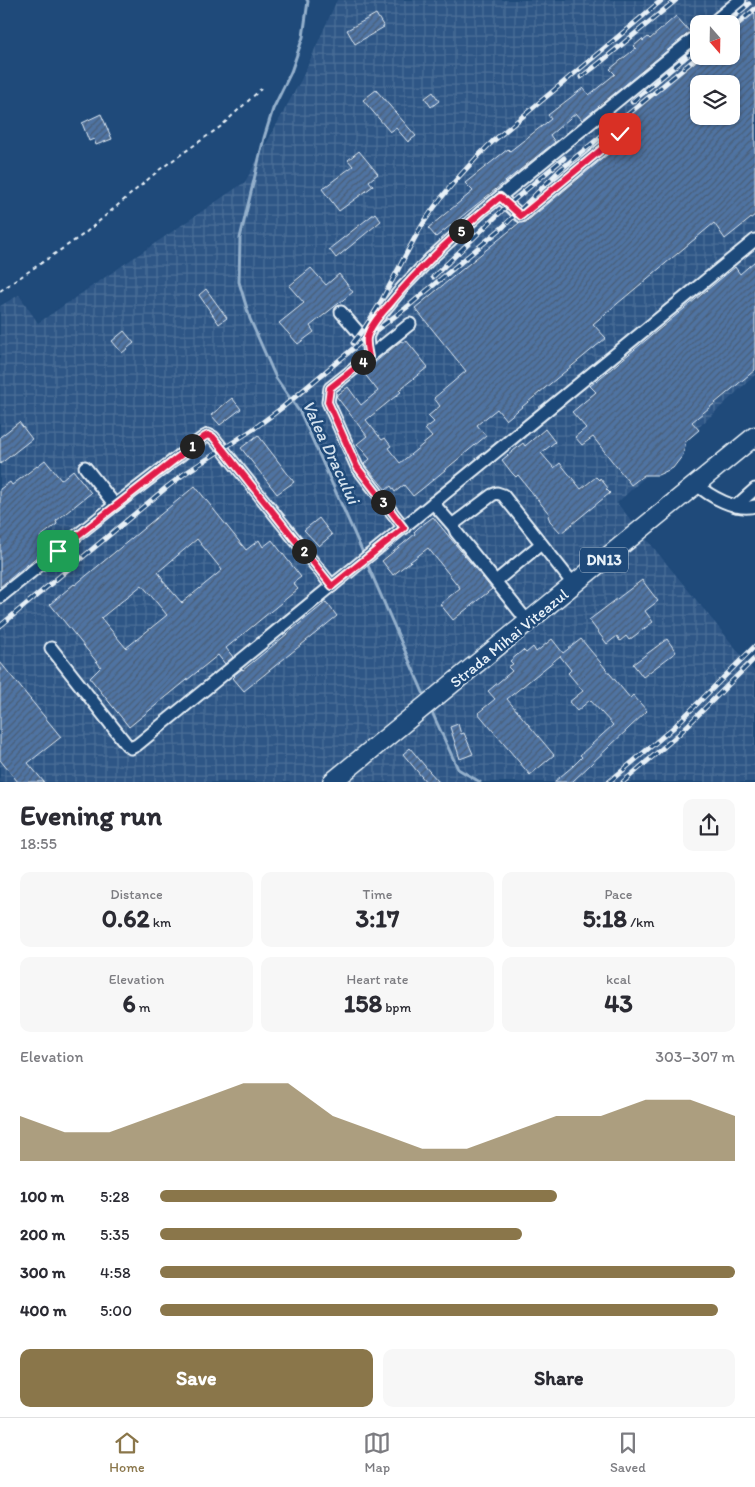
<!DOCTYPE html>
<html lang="en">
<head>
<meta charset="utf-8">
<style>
	body { margin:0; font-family:Itim,sans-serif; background:#f7f7f7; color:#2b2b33; height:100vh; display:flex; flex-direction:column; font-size:19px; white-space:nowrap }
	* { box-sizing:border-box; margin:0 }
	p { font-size:16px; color:#7c7c81 }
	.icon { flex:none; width:28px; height:28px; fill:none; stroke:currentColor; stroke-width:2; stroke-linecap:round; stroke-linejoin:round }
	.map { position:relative; height:782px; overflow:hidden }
	.side { display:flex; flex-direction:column; background:#fff; flex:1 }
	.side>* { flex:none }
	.needle { width:32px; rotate:160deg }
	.buttons { position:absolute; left:690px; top:15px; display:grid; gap:10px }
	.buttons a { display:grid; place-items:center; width:50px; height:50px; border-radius:10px; background:#fff; box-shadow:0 1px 4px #0004; font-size:25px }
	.pin { position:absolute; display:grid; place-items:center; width:42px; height:42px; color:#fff; margin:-21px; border-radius:10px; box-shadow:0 2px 8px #0006 }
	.km { position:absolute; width:25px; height:25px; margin:-12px; border-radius:50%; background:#222; color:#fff; font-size:14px; line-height:25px; text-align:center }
	.round { display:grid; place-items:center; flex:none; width:52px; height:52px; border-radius:10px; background:#f7f7f7 }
	.headline { display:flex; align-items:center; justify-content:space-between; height:85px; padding:0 20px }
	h1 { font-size:28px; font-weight:700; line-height:38px }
	.figures { display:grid; grid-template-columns:repeat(3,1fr); gap:8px; height:85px; padding:5px 20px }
	.figures div { display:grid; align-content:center; border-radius:10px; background:#f7f7f7; text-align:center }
	.figures b { font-size:25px; font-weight:700 }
	.figures small { font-size:14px; font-weight:400 }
	.figures p { font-size:14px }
	.chart { height:140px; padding:10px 20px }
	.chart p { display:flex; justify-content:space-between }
	.chart svg { width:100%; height:90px; margin-top:5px; fill:#8a764a; opacity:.7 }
	.primary-button { display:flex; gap:10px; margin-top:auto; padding:10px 20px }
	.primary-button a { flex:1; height:58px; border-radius:10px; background:#8a764a; color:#fff; font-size:20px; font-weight:700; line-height:58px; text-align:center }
	.primary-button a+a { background:#f7f7f7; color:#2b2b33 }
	ul { padding:0 20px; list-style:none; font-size:16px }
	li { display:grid; grid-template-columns:80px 60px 1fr; align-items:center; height:38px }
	li i { height:12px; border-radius:6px; background:#8a764a }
	.tab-bar { display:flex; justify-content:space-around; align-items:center; height:70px; border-top:1px solid #e1e1e2; background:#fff; font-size:14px; color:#7c7c81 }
	.tab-bar a { display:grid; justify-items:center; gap:2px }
	.tab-bar .selected { color:#8a764a }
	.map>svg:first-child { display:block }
</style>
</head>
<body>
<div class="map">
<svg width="755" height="782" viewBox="0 0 755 782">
	<defs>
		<pattern id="industrial-grid" width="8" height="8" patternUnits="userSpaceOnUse" patternTransform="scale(1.25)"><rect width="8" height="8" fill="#2d5686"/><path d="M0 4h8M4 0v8" fill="none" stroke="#4b6f98"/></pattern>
		<pattern id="building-hatch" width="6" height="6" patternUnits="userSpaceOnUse" patternTransform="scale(1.25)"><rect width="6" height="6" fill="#4f73a2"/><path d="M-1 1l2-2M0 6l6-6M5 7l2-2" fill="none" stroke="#4a5e76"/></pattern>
	</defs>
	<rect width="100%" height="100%" fill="#1f4a7a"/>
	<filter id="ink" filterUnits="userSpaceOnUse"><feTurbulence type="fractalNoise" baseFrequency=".02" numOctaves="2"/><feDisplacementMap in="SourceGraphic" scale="10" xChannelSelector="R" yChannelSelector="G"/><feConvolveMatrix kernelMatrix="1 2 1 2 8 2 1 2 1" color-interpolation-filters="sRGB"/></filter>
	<g filter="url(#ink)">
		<path fill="url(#industrial-grid)" fill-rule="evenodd" d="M337 0H755V375L617 503 755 672V782H0V306L19 295 38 323 245 182 301 80ZM699 24H731V56H699ZM699 84H731V116H699Z"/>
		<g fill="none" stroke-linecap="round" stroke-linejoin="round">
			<g stroke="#94b0cc" stroke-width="3">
				<polyline points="307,0 308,1 303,37 291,72 273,109 264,138 240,238 239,282 250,319 276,378 301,414 364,555"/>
				<polyline points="366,561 425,697"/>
				<polyline points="431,710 458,769 480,782"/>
			</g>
		</g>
		<g fill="url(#building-hatch)" stroke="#e8f1f8" fill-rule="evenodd">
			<path d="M755 13V215L725 239 714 223 593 324 606 338 506 420 497 409 477 425 486 436 422 489 413 496 404 485 395 492 391 486 386 490 364 464 370 459 357 444 367 436 336 396 348 387 361 405 378 391 363 372 401 341 403 342 406 340 428 367 399 390 401 392 366 420 382 440 385 438 391 446 388 448 400 463 432 437 425 429 434 422 428 416 440 406 434 398 466 371 415 308 519 223 526 222 625 140 627 135 634 129 625 118 701 56H731V32ZM699 84H731V116H699Z"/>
			<polygon points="376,14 384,27 355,44 347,30"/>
			<polygon points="676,16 690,32 582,120 576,113 550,135 555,142 436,237 428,228 473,191 465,183 508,149 510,151 551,119 548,115 583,88 589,95 615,74 610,69 636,48 634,46 642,39 643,41 648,37 650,39"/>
			<polygon points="376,90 416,136 408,142 396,128 390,132 363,100"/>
			<polygon points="433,92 439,101 431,107 425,98"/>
			<polygon points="101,114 112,139 96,145 94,139 89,141 82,123"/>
			<polygon points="359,151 378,174 369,181 373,186 339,211 322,189 353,166 348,160"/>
			<polygon points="375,213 381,221 336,258 329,249"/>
			<polygon points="755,261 755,370 692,422 699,430 686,441 683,455 673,468 658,475 644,475 631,485 593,437 582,445 575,437 586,428 572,412 596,392 590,386 735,267 740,274"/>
			<polygon points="311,268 326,285 339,274 353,292 310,326 314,332 298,344 279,323 304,303 289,286"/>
			<polygon points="206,289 227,318 219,324 199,295"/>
			<polygon points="124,331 134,343 122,353 112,341"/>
			<polygon points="232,398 241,409 220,425 211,415"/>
			<polygon points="19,422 32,439 0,464 0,437"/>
			<polygon points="545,429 555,442 541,453 554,468 560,463 581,489 596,477 599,480 600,478 608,488 606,489 610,493 561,533 550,521 548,516 550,515 518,475 516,477 512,473 502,460 518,447 523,443 525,446"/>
			<polygon points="258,435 294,482 277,494 241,448"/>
			<polygon points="45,460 61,480 73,470 91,493 56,521 57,524 40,537 49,547 0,587 0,489 10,482 12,485"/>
			<path d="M195 486 246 550 259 540 263 547 272 540 301 577 293 583 298 589 226 648 233 657 225 664 218 655 129 727 90 678 101 667 50 604 74 584 75 585ZM197 539 222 570 182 603 162 580 163 579 158 572ZM142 585 167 615 126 648 101 618Z"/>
			<polygon points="433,517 492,589 453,620 440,604 460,588 428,548 393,575 382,561 415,534 414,532 418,528"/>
			<polygon points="319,518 332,535 319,546 304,530"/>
			<polygon points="642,580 658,601 645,611 653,622 629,640 626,636 620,641 617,636 607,644 589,620"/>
			<polygon points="326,602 337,616 244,691 233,678 235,676 234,675 242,669 243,670"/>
			<polygon points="552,639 563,653 581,639 630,698 633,695 647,711 572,782 554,782 573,766 582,757 580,755 613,725 590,700 577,711 569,702 583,691 568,673 571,670 560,656 507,699 554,755 530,775 478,713 495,699 488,691 512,671 508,667 513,664 510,661 523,650 526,653 533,647 536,652"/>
			<polygon points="667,639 676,652 643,677 633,664"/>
			<polygon points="0,662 61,737 28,763 44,782 18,782 0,760"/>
			<polygon points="458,724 461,734 464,733 473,754 460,759 450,727"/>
			<polygon points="410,748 429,771 439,782 426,782 403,754"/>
		</g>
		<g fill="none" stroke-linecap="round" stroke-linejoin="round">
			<g stroke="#e8f1f8" stroke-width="15">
				<g id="minor">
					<polyline points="711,24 740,0"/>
					<polyline points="500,197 521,216 620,134"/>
					<polyline points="341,312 360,334 367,337"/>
					<polyline points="369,357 367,337 376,320 403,287 430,259 481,212 699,34"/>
					<polyline points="85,467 115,505"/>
					<path d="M696 484C709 496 737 512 755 506"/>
					<polyline points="433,503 454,527"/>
					<polyline points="736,506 755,489"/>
					<polyline points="404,528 357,467 328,402 330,388 410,324"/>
					<polyline points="496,581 541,544"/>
					<polyline points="0,597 115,505 204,437 208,435 213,437 332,586"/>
					<polyline points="528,622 456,532 454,527 456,522 492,495 497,493 503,495 574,585"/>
					<polyline points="51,648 127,745 131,748 137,745 755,240"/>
				</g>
			</g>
			<g stroke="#e8f1f8" stroke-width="21">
				<polyline id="highway" points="332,782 755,436"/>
			</g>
			<polyline stroke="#e8f1f8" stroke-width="2" stroke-dasharray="4 4" stroke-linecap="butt" points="0,291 84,234 159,170 220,127 261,89"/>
			<use href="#minor" stroke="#1f4a7a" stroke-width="11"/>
			<use href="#highway" stroke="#1f4a7a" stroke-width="18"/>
			<g stroke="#e8f1f8" stroke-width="5">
				<g id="rail">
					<polyline points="725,24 749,4"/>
					<polyline points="731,29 755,9"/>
					<polyline points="581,77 597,65 676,0"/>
					<polyline points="632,102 699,46"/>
					<polyline points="433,277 508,205 564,158"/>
					<path d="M353 343C380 310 396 271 417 234 436 200 464 170 492 142L662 0"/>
					<polyline points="0,626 167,487 184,474 252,430 283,407 367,337 406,308 503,227 560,170 699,56"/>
					<polyline points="609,782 674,727 755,646"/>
					<polyline points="623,782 679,734 755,658"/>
				</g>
			</g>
			<use href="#rail" stroke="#1f4a7a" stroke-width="3" stroke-dasharray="9" stroke-linecap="butt"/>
		</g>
	</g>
	<g fill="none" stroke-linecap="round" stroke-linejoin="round" filter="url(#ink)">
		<g stroke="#fff" stroke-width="10">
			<path id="route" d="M58 551 204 437 208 435 213 437 332 586 404 528 357 467 328 402 330 388 369 357C368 351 366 344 367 338 369 327 380 315 388 306 421 266 459 230 500 197L521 216 620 134"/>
		</g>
		<use href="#route" stroke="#e11d48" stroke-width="6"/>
	</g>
	<g text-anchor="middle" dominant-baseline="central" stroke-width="5" stroke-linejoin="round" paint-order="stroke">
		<rect fill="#1f4a7a" stroke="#acbfd2" stroke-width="1" x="580" y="547.5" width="48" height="25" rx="4"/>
		<g font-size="15" font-weight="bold" fill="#e8f1f8">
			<text x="604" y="560">DN13</text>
		</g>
		<g font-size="16" fill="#e8f1f8" stroke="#1f4a7a">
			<text transform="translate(509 638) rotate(-39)">Strada Mihai Viteazul</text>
		</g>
		<g font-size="18" font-style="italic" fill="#d3e1ed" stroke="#1f4a7a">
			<text transform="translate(331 452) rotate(65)">Valea Dracului</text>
		</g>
	</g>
</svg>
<div class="buttons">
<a><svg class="needle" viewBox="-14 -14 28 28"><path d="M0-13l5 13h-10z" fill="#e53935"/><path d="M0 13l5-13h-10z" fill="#7c7c81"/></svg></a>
<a><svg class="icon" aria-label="layers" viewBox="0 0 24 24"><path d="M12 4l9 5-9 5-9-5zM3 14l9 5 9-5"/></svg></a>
</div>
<div class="pin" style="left:58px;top:551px;background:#1e9e55"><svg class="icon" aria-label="arrive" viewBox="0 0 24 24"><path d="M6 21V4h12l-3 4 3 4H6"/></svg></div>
<div class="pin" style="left:620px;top:134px;background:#d93025"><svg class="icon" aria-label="check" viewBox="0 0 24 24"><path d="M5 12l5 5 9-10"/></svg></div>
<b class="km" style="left:192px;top:446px">1</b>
<b class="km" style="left:304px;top:551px">2</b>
<b class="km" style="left:383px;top:502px">3</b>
<b class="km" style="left:363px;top:362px">4</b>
<b class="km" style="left:461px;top:231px">5</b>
</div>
<section class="side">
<div class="headline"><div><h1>Evening run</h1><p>18:55</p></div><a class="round"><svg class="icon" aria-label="share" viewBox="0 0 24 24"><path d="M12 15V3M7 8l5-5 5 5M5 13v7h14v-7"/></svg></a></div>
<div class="figures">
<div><p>Distance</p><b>0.62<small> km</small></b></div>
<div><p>Time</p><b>3:17</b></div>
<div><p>Pace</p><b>5:18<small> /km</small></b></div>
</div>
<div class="figures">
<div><p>Elevation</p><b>6<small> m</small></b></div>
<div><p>Heart rate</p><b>158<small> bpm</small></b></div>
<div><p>kcal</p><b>43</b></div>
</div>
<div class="chart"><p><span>Elevation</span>303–307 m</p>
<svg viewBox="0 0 160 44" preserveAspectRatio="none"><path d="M0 44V22L10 30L20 30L30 22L40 14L50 6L60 6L70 22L80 30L90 38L100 38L110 30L120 22L130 22L140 14L150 14L160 22V44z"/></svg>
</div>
<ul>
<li><b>100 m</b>5:28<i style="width:69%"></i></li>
<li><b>200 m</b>5:35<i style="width:63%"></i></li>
<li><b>300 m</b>4:58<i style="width:100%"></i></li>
<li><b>400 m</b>5:00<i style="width:97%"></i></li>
</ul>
<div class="primary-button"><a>Save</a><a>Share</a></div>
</section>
<nav class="tab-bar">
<a class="selected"><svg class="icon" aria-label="home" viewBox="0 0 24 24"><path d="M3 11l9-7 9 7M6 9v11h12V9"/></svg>Home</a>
<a><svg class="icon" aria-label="map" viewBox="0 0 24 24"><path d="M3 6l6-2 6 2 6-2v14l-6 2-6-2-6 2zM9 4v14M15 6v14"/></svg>Map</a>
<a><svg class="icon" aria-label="saved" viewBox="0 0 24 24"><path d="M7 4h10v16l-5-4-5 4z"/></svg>Saved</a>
</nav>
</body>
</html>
